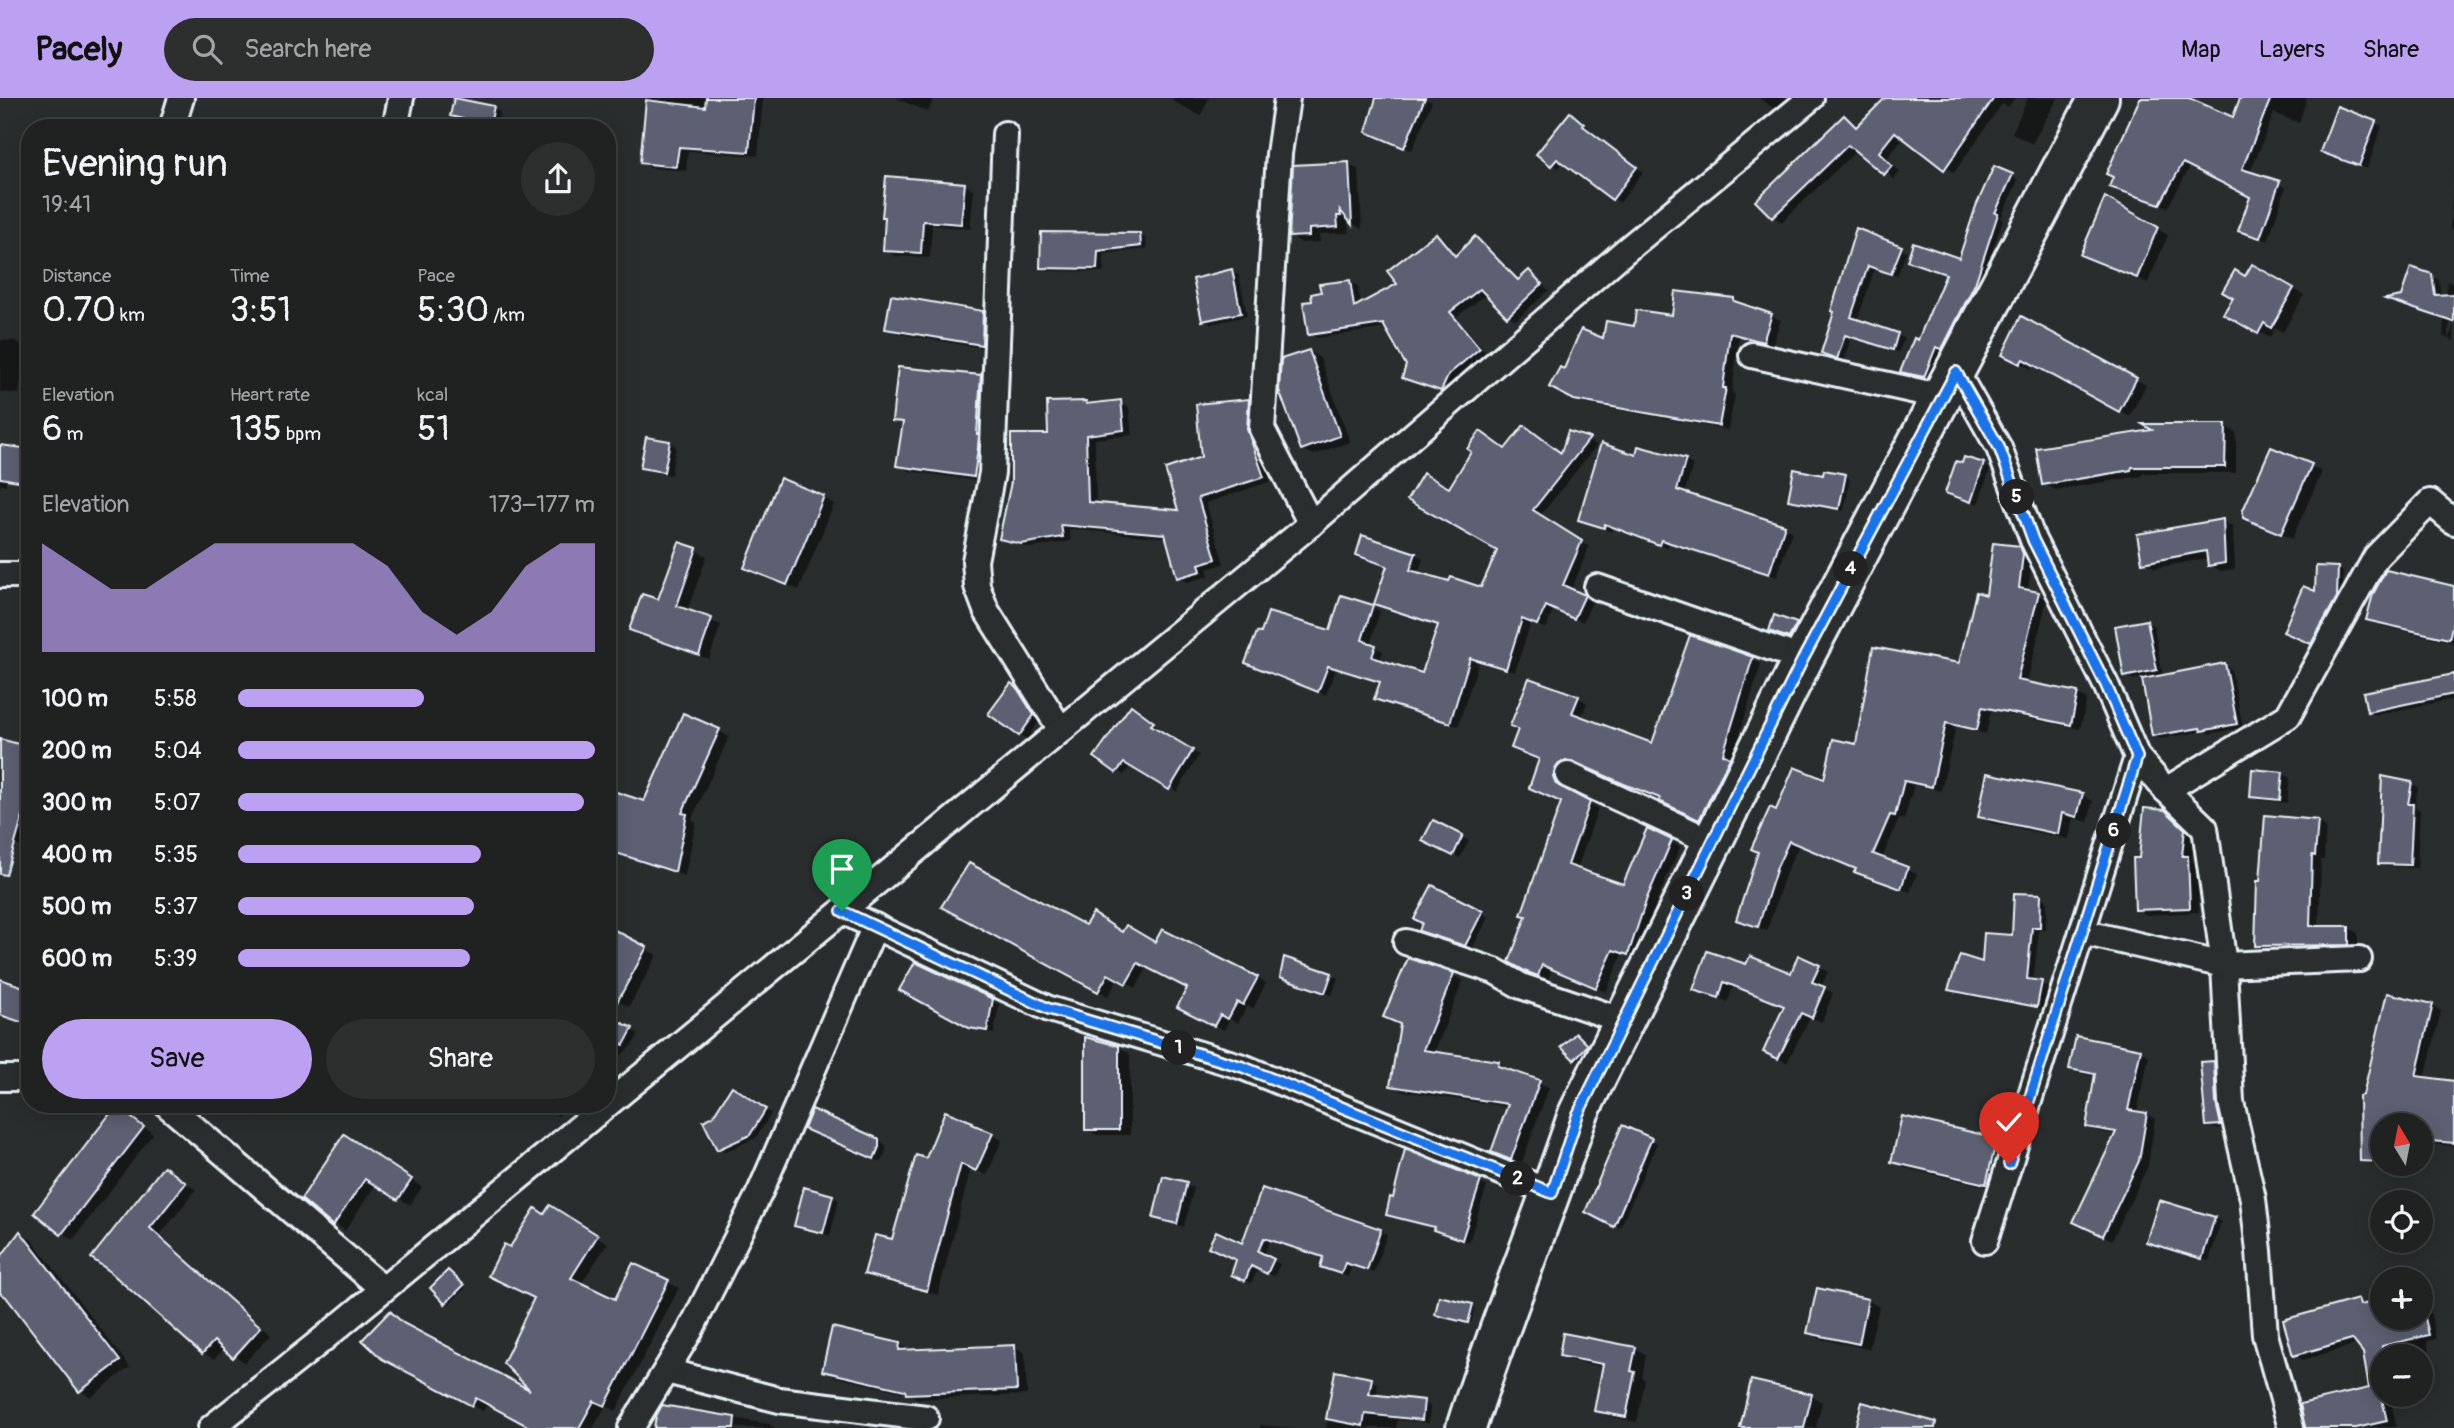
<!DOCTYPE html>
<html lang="en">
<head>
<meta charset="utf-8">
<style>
	body { margin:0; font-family:Pangolin,sans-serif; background:#2d2f2f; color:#f1f3f6; height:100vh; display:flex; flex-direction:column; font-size:26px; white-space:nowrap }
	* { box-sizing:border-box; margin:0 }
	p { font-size:23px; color:#a2a4a5 }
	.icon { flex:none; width:38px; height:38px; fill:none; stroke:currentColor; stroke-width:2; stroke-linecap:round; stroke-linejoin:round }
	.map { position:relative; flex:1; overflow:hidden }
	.panel { position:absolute; left:21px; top:21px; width:595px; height:994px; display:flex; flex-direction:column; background:#202222; border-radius:28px; box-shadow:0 4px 18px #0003,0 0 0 2px #3d3f40 }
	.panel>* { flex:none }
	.needle { width:46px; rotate:350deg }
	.buttons { position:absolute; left:2370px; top:1015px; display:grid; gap:14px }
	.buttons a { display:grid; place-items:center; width:63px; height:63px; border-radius:50%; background:#202222; box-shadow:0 4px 18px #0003,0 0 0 2px #3d3f40; font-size:35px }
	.pin { position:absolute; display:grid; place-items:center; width:60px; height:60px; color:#fff; margin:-72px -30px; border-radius:50% 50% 50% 0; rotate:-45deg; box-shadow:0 0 7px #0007 }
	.pin .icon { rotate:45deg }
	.km { position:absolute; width:35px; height:35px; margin:-18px; border-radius:50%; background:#222; color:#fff; font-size:19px; line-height:35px; text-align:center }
	.round { display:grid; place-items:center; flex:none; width:74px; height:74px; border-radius:37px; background:#2d2f2f }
	.overview { display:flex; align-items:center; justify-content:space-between; height:119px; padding:0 21px }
	h1 { font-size:38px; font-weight:600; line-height:52px }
	.figures { display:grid; grid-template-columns:repeat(3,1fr); gap:10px; height:119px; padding:7px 21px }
	.figures div { display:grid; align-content:center }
	.figures b { font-size:35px; font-weight:600 }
	.figures small { font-size:19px; font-weight:400 }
	.figures p { font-size:19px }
	.chart { height:196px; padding:14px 21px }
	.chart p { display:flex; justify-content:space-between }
	.chart svg { width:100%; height:126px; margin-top:7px; fill:#bca0f2; opacity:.7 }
	.action { display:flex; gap:14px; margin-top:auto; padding:14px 21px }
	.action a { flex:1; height:80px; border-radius:42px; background:#bca0f2; color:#111; font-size:28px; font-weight:600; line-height:80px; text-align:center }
	.action a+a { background:#2d2f2f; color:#f1f3f6 }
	ul { padding:0 21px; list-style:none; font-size:23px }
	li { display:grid; grid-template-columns:112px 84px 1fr; align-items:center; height:52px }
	li i { height:18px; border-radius:9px; background:#bca0f2 }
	header { display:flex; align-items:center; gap:42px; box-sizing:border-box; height:98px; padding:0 35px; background:#bca0f2; color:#111 }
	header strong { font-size:33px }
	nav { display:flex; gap:38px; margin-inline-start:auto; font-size:24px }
	.search { width:490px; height:63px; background:#2d2f2f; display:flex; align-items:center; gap:18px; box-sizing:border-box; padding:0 24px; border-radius:38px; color:#a2a4a5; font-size:26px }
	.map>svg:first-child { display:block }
</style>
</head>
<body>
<header>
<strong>Pacely</strong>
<div class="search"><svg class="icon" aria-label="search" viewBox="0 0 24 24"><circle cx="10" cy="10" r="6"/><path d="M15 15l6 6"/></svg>Search here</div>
<nav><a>Map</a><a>Layers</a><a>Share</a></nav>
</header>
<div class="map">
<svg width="2454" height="1330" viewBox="0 0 2454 1330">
	<rect width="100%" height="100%" fill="#2a2d2e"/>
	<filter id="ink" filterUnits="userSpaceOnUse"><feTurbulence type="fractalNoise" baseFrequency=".0143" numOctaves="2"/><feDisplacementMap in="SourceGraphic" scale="14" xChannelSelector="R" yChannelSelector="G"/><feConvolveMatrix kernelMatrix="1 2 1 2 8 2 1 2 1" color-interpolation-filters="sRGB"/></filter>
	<g filter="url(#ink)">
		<g fill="#0007">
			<polygon points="648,0 763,0 758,58 688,53 686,73 651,70 642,64"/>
			<polygon points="896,0 934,0 928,14"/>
			<polygon points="1174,0 1209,0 1201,18 1172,3"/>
			<polygon points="1377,0 1425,0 1432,4 1412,52 1375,37"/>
			<polygon points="1759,0 1804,0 1783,17"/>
			<polygon points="1887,0 2015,0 2008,9 2002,6 1954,75 1905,39 1887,60 1900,74 1894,81 1857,52 1782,124 1773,119 1845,19 1858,29"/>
			<polygon points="2028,0 2058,0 2032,46 2012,35"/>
			<polygon points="2148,0 2192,0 2191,3 2233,22 2242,0 2307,0 2299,25 2274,15 2250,75 2286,89 2268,143 2240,132 2252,98 2191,67 2168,109 2111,88"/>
			<polygon points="493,10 500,14 497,29 459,21 452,17"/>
			<polygon points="2338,10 2382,28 2367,71 2329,57"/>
			<polygon points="1577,20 1590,31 1588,33 1643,74 1620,105 1564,64 1559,70 1552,66"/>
			<polygon points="1348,66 1359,72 1362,131 1348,123 1349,135 1319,136 1320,144 1301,145 1291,138"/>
			<polygon points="2454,74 2454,133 2450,131"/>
			<polygon points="2012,78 2018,82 2001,120 2003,121 1980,189 1949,254 1943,251 1930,282 1908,277 1902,274 1919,244 1948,177 1909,162 1960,162"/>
			<polygon points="964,86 974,92 970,131 932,127 930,160 895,158 885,152 887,120"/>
			<polygon points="2106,101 2168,137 2148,185 2083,157"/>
			<polygon points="1857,133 1907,153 1897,178 1875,170 1857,223 1904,240 1899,254 1852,239 1844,263 1823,254"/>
			<polygon points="1140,137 1146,141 1147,151 1104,156 1104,174 1048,173 1042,169"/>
			<polygon points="1437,137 1445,141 1457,158 1476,141 1484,145 1520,183 1529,175 1549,192 1516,222 1508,217 1487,196 1456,219 1487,255 1457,280 1450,296 1404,279 1408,267 1387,230 1317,240 1309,236 1314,205 1350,184 1358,188 1361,208 1399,186"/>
			<polygon points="2253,168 2304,197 2283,234 2275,230 2270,240 2226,215"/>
			<polygon points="1232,173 1239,177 1247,218 1211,226 1204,222"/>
			<polygon points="2431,178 2439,182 2441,199 2446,198 2447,183 2454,186 2454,215 2448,233 2448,241 2443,238 2444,221 2402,200"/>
			<polygon points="1734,202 1743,208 1781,222 1772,248 1739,238 1732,295 1735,297 1728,332 1585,306 1551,288 1564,273 1604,242 1636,230"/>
			<polygon points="983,214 994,221 993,252 898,236 887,230"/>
			<polygon points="2022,220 2146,287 2130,318 2034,266 2031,271 2004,256"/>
			<polygon points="2454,226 2454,243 2449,241"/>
			<polygon points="0,242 15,243 25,249 19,296 0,294"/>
			<polygon points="1309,253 1320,260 1350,344 1313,357 1302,351"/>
			<polygon points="980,279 991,285 985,384 909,373 898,367 904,327 894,322"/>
			<polygon points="1249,303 1257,308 1255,337 1272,383 1206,405 1224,466 1207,471 1209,478 1187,484 1179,479 1168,440 1069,431 1071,443 1031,450 1009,445 1001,440 1050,338 1085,305 1090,308 1120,304 1129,309 1132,337 1095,341 1096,407 1181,414 1203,360"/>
			<polygon points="2225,328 2236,334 2236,375 2143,375 2142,378 2055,392 2044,385"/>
			<polygon points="1569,335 1597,347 1540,418 1589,449 1571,493 1592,504 1583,524 1554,511 1546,531 1531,524 1515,574 1479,563 1458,628 1385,605 1376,600 1381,585 1336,572 1326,597 1247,565 1331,535 1372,509 1380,513 1370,547 1383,553 1380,563 1423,577 1439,528 1376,505 1388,469 1358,456 1415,456 1423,461 1418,476 1482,492 1499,453 1449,392 1506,353 1563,357"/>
			<polygon points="27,341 30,341 30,386 6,382 6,387 1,387 0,391 0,349 25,352"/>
			<polygon points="669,344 676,348 671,377 649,373 642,369"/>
			<polygon points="1637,359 1685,363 1693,367 1684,397 1784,429 1792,433 1777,479 1670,445 1667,450 1613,429 1612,434 1580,422"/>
			<polygon points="1983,367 1990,371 1978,406 1947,394"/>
			<polygon points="2311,368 2322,374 2292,441 2244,419"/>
			<polygon points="1845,377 1850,381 1844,413 1795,404 1790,401 1824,379"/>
			<polygon points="823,399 834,406 799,492 747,469"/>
			<polygon points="2222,423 2233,429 2235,471 2221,473 2210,467 2209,460 2155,470 2144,463"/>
			<polygon points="680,446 707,458 687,513 721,527 709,561 641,537 631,531 659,503"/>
			<polygon points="2019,450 2029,456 2032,462 2028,493 2047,501 2027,585 2078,596 2087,601 2080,631 1991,613 1986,636 1956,629 1941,693 1914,687 1904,722 1899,721 1882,761 1917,776 1910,794 1866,778 1857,771 1799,747 1786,774 1767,833 1738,822 1777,714 1825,684 1857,648 1960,567 1988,499"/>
			<polygon points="2337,470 2343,474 2343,503 2318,548 2289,535"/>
			<polygon points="2454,489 2454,545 2379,527 2368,521"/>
			<polygon points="1775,519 1799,528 1792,541 1774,534"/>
			<polygon points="2147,524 2154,528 2163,579 2224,567 2231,571 2243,629 2210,636 2205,633 2160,641 2153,637 2144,579 2133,582 2126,577"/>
			<polygon points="1752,561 1761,566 1732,662 1709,725 1670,707 1661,701 1585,668 1576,667 1564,675 1562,684 1565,693 1598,710 1577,772 1624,788 1671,743 1680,749 1656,805 1637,861 1623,855 1606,894 1552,871 1548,882 1520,868 1528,818 1562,704 1541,695 1578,599 1587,605 1581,620 1653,647"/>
			<polygon points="2454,577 2454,601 2375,617 2368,613"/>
			<polygon points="1012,588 1024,596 1040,622 1027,641 1020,637"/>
			<polygon points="1138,614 1159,629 1157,632 1199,657 1177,694 1131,668 1124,677 1096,658"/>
			<polygon points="719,633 729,639 692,721 696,724 685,778 607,753 607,693 645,705"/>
			<polygon points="0,643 30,651 30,736 26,750 0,743"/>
			<polygon points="2283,676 2290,680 2287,705 2258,702 2251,698"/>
			<polygon points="2411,685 2418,689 2415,709 2420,712 2417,770 2387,769 2380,765"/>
			<polygon points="2082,697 2093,703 2088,724 2073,720 2069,741 1991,725 1980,718"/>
			<polygon points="2164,713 2175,719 2194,738 2192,762 2197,765 2199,814 2146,817 2137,811 2141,762"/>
			<polygon points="2317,723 2326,729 2324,762 2321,762 2319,830 2349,830 2358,835 2358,851 2266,853 2256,847 2261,784"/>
			<polygon points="1434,724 1469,743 1460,760 1431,746"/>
			<polygon points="1433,789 1489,819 1472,850 1428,836"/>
			<polygon points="2040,798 2047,802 2046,832 2039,832 2033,884 2048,889 2044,912 1957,896 1950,892 2014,839"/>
			<polygon points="944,809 1123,836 1257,880 1266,885 1253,911 1247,908 1238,925 1230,921 1224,932 1189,914 1189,890 1148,869 1136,890 1119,880 1108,898"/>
			<polygon points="607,830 657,857 629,909 607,897"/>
			<polygon points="1286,861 1338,880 1332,897 1289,882"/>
			<polygon points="1409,862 1453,877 1463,883 1434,955 1498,965 1508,973 1549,989 1521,1067 1493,1053 1509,1009 1402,993 1392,988"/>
			<polygon points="1747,869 1792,877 1819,869 1828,874 1821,889 1833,895 1822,924 1810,919 1787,965 1774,958 1785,909 1733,888 1728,904 1695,891"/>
			<polygon points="0,882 30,893 30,929 0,918"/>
			<polygon points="902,891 992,902 999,907 994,936 978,933"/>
			<polygon points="2432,907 2441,913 2425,981 2454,985 2454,1048 2420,1045 2420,1027 2382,1027 2382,1066 2419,1066 2418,1070 2372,1067 2362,1062 2365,999"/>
			<polygon points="607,920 639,936 633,946 607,971"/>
			<polygon points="1579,938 1589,949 1578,962 1575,961"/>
			<polygon points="1119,949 1130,956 1130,1037 1097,1037 1086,1031"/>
			<polygon points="2141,953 2149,958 2137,1015 2146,1016 2155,1021 2148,1068 2112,1142 2084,1128 2117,1037 2097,1033 2088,1028 2097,979 2080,975 2071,970"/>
			<polygon points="2214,965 2221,969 2227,1030 2215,1031 2208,1027"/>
			<polygon points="733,991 771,1015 756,1040 724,1054 718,1050"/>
			<polygon points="218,1006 263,1006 257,1021"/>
			<polygon points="544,1006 570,1006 558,1018"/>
			<polygon points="127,1016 153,1036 73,1142 37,1115"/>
			<polygon points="1903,1020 1997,1042 2008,1048 1997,1091 1904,1070 1893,1063"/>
			<polygon points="972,1025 1002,1042 987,1077 971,1070 938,1197 877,1181 866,1175 894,1143 927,1062"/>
			<polygon points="813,1034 879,1042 886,1047 886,1053 881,1064"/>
			<polygon points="1651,1042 1657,1045 1620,1130 1587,1113"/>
			<polygon points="355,1045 422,1089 410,1107 376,1086 345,1133 303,1101"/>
			<polygon points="1407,1054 1487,1088 1469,1144 1442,1135 1436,1130 1395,1120 1388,1116 1395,1102"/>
			<polygon points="165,1070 196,1092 160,1137 271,1236 245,1265 225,1250 214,1261 203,1255 109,1171"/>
			<polygon points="1165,1081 1194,1090 1184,1129 1155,1119"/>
			<polygon points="1263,1092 1387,1136 1374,1175 1352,1167 1348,1179 1322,1169 1325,1160 1270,1142 1264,1157 1280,1166 1274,1178 1258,1171 1251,1185 1240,1180 1243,1148"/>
			<polygon points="832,1098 839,1102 830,1138 796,1127"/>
			<polygon points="561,1116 608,1145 581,1186 616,1203 668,1184 679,1190 616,1313 606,1308 593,1330 533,1330 488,1305 483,1313 395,1267 390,1215 412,1232 537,1298 535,1201 510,1152 545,1118"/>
			<polygon points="2215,1120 2221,1124 2209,1163 2155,1147"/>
			<polygon points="21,1136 32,1142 130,1269 91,1299 80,1293 7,1198 0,1192 0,1163"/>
			<polygon points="451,1176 466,1190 449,1206 446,1204"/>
			<polygon points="1819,1192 1868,1202 1879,1209 1869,1251 1820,1241 1809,1234"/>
			<polygon points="2420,1199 2428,1203 2436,1241 2427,1243 2435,1279 2420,1282 2420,1258 2382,1258 2382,1297 2389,1297 2397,1329 2307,1330 2378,1290 2365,1254 2358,1246 2303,1262 2294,1257 2358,1203 2366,1207 2382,1205 2382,1220 2420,1220"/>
			<polygon points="1472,1208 1475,1210 1471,1225 1440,1218"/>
			<polygon points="899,1246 911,1253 1015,1249 1025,1255 1027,1297 918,1301 907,1295 835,1279 824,1272"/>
			<polygon points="1635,1250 1646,1257 1642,1280 1645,1282 1637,1324 1607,1318 1596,1312 1604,1269 1572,1263 1561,1257"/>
			<polygon points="1337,1275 1371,1282 1378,1286 1376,1299 1423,1304 1430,1308 1429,1325 1398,1322 1396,1330 1326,1330"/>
			<polygon points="1811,1298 1822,1304 1816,1330 1742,1330"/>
			<polygon points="663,1309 769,1326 775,1330 656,1330"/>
			<polygon points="1260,1327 1296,1330 1260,1330"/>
		</g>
		<g fill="#5d6072" stroke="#e8f1f8" stroke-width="2">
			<polygon points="454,0 494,8 490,27 450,18"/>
			<polygon points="706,0 754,0 749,54 679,49 676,69 640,65 646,2 705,9"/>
			<polygon points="1376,0 1425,0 1404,50 1366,34"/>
			<polygon points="1885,0 1994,0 1944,72 1895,34 1879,54 1892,68 1884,77 1848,47 1772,120 1755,103 1844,17 1856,29"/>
			<polygon points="2140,0 2189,0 2233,19 2240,0 2271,0 2242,71 2280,83 2260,140 2238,133 2250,99 2183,65 2160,106 2109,89 2113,79 2106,76"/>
			<polygon points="2337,8 2376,23 2359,68 2320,54"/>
			<polygon points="1570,14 1584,26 1583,28 1637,69 1612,102 1557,61 1551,68 1536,56"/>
			<polygon points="1349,64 1352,127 1340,112 1341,118 1337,118 1338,129 1309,131 1309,138 1289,139 1293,67"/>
			<polygon points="1994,68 2013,76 1995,115 1998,116 1975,186 1942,251 1936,249 1924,279 1900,274 1914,240 1918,242 1946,176 1907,163 1913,144 1959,160 1976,108"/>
			<polygon points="886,78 965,85 961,126 923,123 921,155 883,153 885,119 882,119"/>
			<polygon points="2105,99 2158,129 2137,180 2080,157"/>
			<polygon points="1856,130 1902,148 1891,176 1868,168 1851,219 1898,235 1893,252 1845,237 1837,261 1821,255 1834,214 1831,213"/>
			<polygon points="1041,134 1140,135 1141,148 1098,153 1097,171 1040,170"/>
			<polygon points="1436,135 1455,158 1475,138 1518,182 1529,172 1542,186 1507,219 1480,191 1450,214 1480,250 1449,276 1441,293 1402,280 1406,267 1383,226 1308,237 1303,204 1312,203 1311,196 1321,194 1319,186 1350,182 1354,209 1397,186 1387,173"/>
			<polygon points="2252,166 2294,190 2271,230 2264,225 2258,236 2223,216 2233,200 2222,194 2235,172 2245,178"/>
			<polygon points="2411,169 2432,176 2435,197 2454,196 2454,224 2385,201 2401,198"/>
			<polygon points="1232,171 1241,215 1202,223 1193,181"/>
			<polygon points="1675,193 1734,200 1734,203 1772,216 1763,244 1730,235 1723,290 1726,290 1719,328 1574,302 1549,289 1560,269 1564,271 1581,231 1603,240 1606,223 1634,228 1636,212 1672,217"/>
			<polygon points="891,197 983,213 982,247 885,231"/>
			<polygon points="2021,218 2137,280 2119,314 2023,261 2020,266 2002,257"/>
			<polygon points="1309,252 1340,338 1301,352 1279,292 1281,261"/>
			<polygon points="898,269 981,277 977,336 979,336 978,350 974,379 896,368 903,324 892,323"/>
			<polygon points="1249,301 1247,331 1264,379 1198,400 1216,461 1199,466 1201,473 1177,480 1165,436 1061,427 1063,439 1021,446 999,441 1011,384 1011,336 1048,336 1047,304 1086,303 1086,306 1121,302 1124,332 1086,337 1088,404 1178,412 1165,371 1201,359 1196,306"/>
			<polygon points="2142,326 2226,326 2225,369 2132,369 2131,372 2042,387 2036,350 2152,332"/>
			<polygon points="1524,327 1561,355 1568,333 1590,340 1533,412 1582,443 1563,487 1585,497 1574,521 1546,508 1537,527 1522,521 1506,571 1470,560 1450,625 1374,601 1380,584 1328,568 1318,594 1245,565 1257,534 1261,535 1268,514 1330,532 1341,497 1373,507 1362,542 1376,547 1372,559 1422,575 1438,527 1374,506 1387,468 1356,457 1362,437 1416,455 1410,472 1449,483 1451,479 1481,489 1497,453 1407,402 1423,375 1449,390 1471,354 1467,351 1480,333 1505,351"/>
			<polygon points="646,339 670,343 664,374 640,370"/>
			<polygon points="1601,345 1636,357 1638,348 1686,361 1677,392 1785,427 1769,476 1661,442 1659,447 1605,426 1604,430 1578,422"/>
			<polygon points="0,347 30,351 30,385 0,380"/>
			<polygon points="2271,349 2312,366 2281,436 2243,420 2243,412"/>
			<polygon points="1964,359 1984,365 1971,404 1945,395 1956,363 1962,365"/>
			<polygon points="1794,371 1823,377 1824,372 1846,376 1839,411 1788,402"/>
			<polygon points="780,380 824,398 787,487 744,470"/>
			<polygon points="2223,421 2225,465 2208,468 2206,453 2142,465 2137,436"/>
			<polygon points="679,444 697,450 677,508 712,520 699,557 629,532 642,496 658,501"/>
			<polygon points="1993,445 2020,448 2023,456 2019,490 2039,494 2017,582 2078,594 2071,627 1982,609 1977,632 1946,625 1932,689 1904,683 1895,718 1890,717 1873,756 1908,769 1901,791 1854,774 1856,771 1789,743 1777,769 1758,829 1736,822 1758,754 1751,751 1770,709 1776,712 1794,669 1824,681 1833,641 1856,646 1873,549 1959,565 1976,494 1986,497"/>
			<polygon points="2316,468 2338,469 2337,499 2311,546 2283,534 2303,488 2315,493"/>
			<polygon points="2386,472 2454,488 2454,520 2449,541 2366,522 2373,496"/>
			<polygon points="1774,517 1797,525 1789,540 1769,533"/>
			<polygon points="2147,522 2157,572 2124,579 2115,528"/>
			<polygon points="1690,537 1753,559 1723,656 1730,660 1699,722 1659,703 1660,700 1624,686 1574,664 1566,662 1559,665 1553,678 1556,686 1590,704 1568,767 1623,786 1647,730 1672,742 1647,800 1628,857 1613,852 1596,890 1542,867 1538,878 1527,874 1509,864 1526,818 1521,817 1561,704 1529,690 1539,661 1511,650 1518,631 1510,628 1529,580 1579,598 1572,615 1652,645"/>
			<polygon points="2225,565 2237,626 2201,633 2200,630 2152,638 2142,581"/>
			<polygon points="2454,576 2454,596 2367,614 2363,594"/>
			<polygon points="1011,585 1017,590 1034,617 1019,638 988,616"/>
			<polygon points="1131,607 1154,624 1151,627 1193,652 1169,692 1124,665 1116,675 1094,659"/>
			<polygon points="683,615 720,631 682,715 687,716 675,774 607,752 607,691 644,703"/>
			<polygon points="0,641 30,649 30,693 6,777 0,776"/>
			<polygon points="2252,671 2283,674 2280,702 2250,699"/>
			<polygon points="1987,675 2083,695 2077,719 2062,715 2058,736 1978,719"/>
			<polygon points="2382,678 2412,684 2408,706 2413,706 2410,767 2378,766"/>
			<polygon points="2144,710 2165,712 2185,731 2182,758 2188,758 2190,810 2135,812 2133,760 2139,760"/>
			<polygon points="2265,717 2318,722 2315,758 2312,757 2310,828 2349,828 2349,847 2255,848 2257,783 2260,783"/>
			<polygon points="1433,722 1463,737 1453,758 1422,743"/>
			<polygon points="969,765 1085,827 1093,815 1122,834 1126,827 1155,844 1162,831 1258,879 1243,907 1237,904 1228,921 1220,917 1214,928 1177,909 1187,890 1138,865 1126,886 1108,876 1098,894 941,809"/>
			<polygon points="1432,787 1483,813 1465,848 1419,833 1422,825 1414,821"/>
			<polygon points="2014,795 2041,796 2040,829 2032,829 2027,881 2042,883 2037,909 1948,892 1960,857 1982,864 1984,835 2012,837"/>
			<polygon points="607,828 647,849 609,919 633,930 624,947 607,939"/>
			<polygon points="1707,853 1746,866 1750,858 1791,875 1798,857 1820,867 1812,884 1825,889 1812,920 1801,915 1778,961 1763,954 1784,908 1724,884 1719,900 1693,892"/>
			<polygon points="1284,859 1332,875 1325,895 1280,879"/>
			<polygon points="1408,860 1454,875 1423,952 1499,963 1498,968 1540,982 1511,1062 1491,1054 1508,1006 1390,988 1400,926 1383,919"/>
			<polygon points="915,864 993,901 987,933 969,930 899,892"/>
			<polygon points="0,881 30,891 30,927 0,917"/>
			<polygon points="2387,895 2433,906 2416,978 2454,983 2454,1045 2420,1042 2422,1027 2382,1027 2382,1064 2360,1063 2359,998 2363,997"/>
			<polygon points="1576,935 1588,947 1574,962 1561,949"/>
			<polygon points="2076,938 2141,951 2128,1012 2147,1015 2139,1063 2103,1138 2073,1124 2116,1034 2086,1029 2095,976 2069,971"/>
			<polygon points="1085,939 1119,948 1119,1032 1085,1032"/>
			<polygon points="2214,963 2216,1005 2221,1027 2206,1028 2200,964"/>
			<polygon points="732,988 766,1011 750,1037 717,1052 703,1023 713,1018"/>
			<polygon points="116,1008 144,1029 61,1137 34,1115"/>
			<polygon points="812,1011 879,1041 879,1049 874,1061 804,1031"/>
			<polygon points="945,1013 973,1024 972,1026 993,1035 976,1073 961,1066 927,1193 864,1176 875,1137 892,1141 916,1057 926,1060"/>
			<polygon points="1902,1018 1997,1040 1986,1086 1891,1064"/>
			<polygon points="1622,1027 1652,1040 1614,1129 1585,1114"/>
			<polygon points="344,1036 412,1081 398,1102 365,1081 333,1128 301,1101"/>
			<polygon points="1405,1051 1481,1082 1462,1142 1433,1132 1434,1129 1386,1117 1390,1099 1393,1100"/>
			<polygon points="164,1068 186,1085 150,1130 261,1229 233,1260 214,1243 202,1256 108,1172 91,1160"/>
			<polygon points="1163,1078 1187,1084 1177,1126 1153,1120"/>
			<polygon points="804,1089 833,1097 823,1135 794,1128"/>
			<polygon points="1262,1090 1381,1131 1367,1172 1345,1165 1341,1176 1320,1169 1323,1159 1264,1140 1258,1153 1274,1161 1267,1176 1251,1168 1245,1183 1231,1177 1236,1162 1208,1149 1216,1133 1242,1145"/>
			<polygon points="2159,1102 2215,1119 2202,1161 2146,1144"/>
			<polygon points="550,1107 598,1137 571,1180 615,1201 633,1165 669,1182 605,1308 594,1303 579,1330 531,1330 476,1300 472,1308 382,1261 362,1242 390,1213 403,1225 530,1292 503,1265 534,1200 488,1178 504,1146 510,1149 535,1110 544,1116"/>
			<polygon points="20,1133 120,1263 79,1294 6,1199 0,1195 0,1160"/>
			<polygon points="448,1172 464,1187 445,1206 430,1190"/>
			<polygon points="1817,1190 1868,1201 1859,1246 1807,1235"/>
			<polygon points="1439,1198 1473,1206 1468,1225 1435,1217"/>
			<polygon points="2358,1201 2360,1207 2381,1202 2382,1220 2425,1220 2429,1237 2382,1248 2382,1301 2387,1323 2356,1330 2305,1330 2300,1306 2369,1290 2363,1255 2352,1241 2293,1258 2283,1222"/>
			<polygon points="832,1229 900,1245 899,1252 1015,1247 1017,1292 906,1296 905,1292 822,1273"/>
			<polygon points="1563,1235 1636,1249 1631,1273 1635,1274 1626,1319 1594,1313 1603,1266 1559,1258"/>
			<polygon points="1335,1273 1372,1280 1369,1296 1424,1302 1422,1322 1365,1316 1363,1328 1326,1321"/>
			<polygon points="1751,1282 1812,1296 1804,1330 1740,1330"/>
			<polygon points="1862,1304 1936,1324 1935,1330 1855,1330"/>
			<polygon points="662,1307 735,1319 734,1330 654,1330 656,1318"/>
		</g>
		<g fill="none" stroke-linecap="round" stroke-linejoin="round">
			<g stroke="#e8f1f8" stroke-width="30">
				<g id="minor">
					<polyline points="1287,0 1279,56 1262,331 1311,426"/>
					<polyline points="172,30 181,0"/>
					<polyline points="395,30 401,0"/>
					<polyline points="1005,36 992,375 975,463 977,488 986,512 1061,632"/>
					<polyline points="1752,257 1943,299"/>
					<polyline points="1956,274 1999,350 2033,442 2106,587 2137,659 2166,692 2205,730 2224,867 2231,1004 2253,1101 2259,1153 2265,1237 2291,1330"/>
					<polyline points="0,477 30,477"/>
					<polyline points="1597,489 1803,561"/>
					<polyline points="1568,677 1712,744"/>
					<polyline points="2166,692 2288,618 2376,459 2430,404 2454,424"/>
					<polyline points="842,813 1049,911 1243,969 1552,1095"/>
					<polyline points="2082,834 2224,867 2359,861"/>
					<polyline points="1406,844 1495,873 1521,888 1624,923"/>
					<polyline points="0,980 30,980"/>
					<polyline points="166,1006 383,1191"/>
					<polyline points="1985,1143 2137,659"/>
					<polyline points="666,1273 779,1302 926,1320"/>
					<polyline points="211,1330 317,1246 1311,426 1625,153 1811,0"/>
					<polyline points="631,1330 690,1233 760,1094 875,828"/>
				</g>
			</g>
			<g stroke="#e8f1f8" stroke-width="44">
				<path id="primary" d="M1466 1330C1499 1224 1543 1122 1578 1016L1803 561 2099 0"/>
			</g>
			<use href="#minor" stroke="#2a2d2e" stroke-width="24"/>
			<use href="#primary" stroke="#2a2d2e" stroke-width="38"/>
		</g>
	</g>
	<g fill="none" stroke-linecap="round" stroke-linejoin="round" filter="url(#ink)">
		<g stroke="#fff" stroke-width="14">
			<polyline id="route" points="842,813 1049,911 1243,969 1552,1095 1578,1016 1624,923 1803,561 1956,274 1999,349 2033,442 2106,587 2137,659 2009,1066"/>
		</g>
		<use href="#route" stroke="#1a73e8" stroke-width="9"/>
	</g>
</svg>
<div class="buttons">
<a><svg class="needle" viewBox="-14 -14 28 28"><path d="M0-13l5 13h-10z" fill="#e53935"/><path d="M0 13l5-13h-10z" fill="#a2a4a5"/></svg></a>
<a><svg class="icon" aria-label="locate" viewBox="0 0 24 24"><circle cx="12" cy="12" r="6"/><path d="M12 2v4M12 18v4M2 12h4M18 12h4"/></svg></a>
<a>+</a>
<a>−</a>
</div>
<div class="pin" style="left:842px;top:813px;background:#1e9e55"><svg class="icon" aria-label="arrive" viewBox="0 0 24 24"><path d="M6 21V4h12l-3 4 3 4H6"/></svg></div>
<div class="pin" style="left:2009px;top:1066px;background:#d93025"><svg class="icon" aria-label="check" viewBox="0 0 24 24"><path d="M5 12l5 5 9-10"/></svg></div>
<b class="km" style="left:1179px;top:950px">1</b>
<b class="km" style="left:1518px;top:1081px">2</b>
<b class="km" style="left:1687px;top:796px">3</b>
<b class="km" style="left:1851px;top:471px">4</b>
<b class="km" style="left:2017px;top:399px">5</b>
<b class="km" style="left:2114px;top:733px">6</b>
<section class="panel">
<div class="overview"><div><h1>Evening run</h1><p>19:41</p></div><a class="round"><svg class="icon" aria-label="share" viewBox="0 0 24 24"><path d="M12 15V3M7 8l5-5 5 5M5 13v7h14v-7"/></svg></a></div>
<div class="figures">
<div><p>Distance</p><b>0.70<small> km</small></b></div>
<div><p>Time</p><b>3:51</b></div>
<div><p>Pace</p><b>5:30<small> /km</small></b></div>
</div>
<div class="figures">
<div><p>Elevation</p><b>6<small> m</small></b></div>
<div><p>Heart rate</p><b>135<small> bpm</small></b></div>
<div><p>kcal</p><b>51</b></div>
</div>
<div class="chart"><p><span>Elevation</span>173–177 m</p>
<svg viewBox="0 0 160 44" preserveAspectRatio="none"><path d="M0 44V6L10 14L20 22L30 22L40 14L50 6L60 6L70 6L80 6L90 6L100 14L110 30L120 38L130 30L140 14L150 6L160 6V44z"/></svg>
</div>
<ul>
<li><b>100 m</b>5:58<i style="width:52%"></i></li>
<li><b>200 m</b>5:04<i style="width:100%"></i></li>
<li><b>300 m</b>5:07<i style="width:97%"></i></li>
<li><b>400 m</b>5:35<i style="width:68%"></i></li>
<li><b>500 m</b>5:37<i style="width:66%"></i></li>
<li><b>600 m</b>5:39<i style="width:65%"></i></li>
</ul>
<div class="action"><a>Save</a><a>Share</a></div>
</section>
</div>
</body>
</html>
